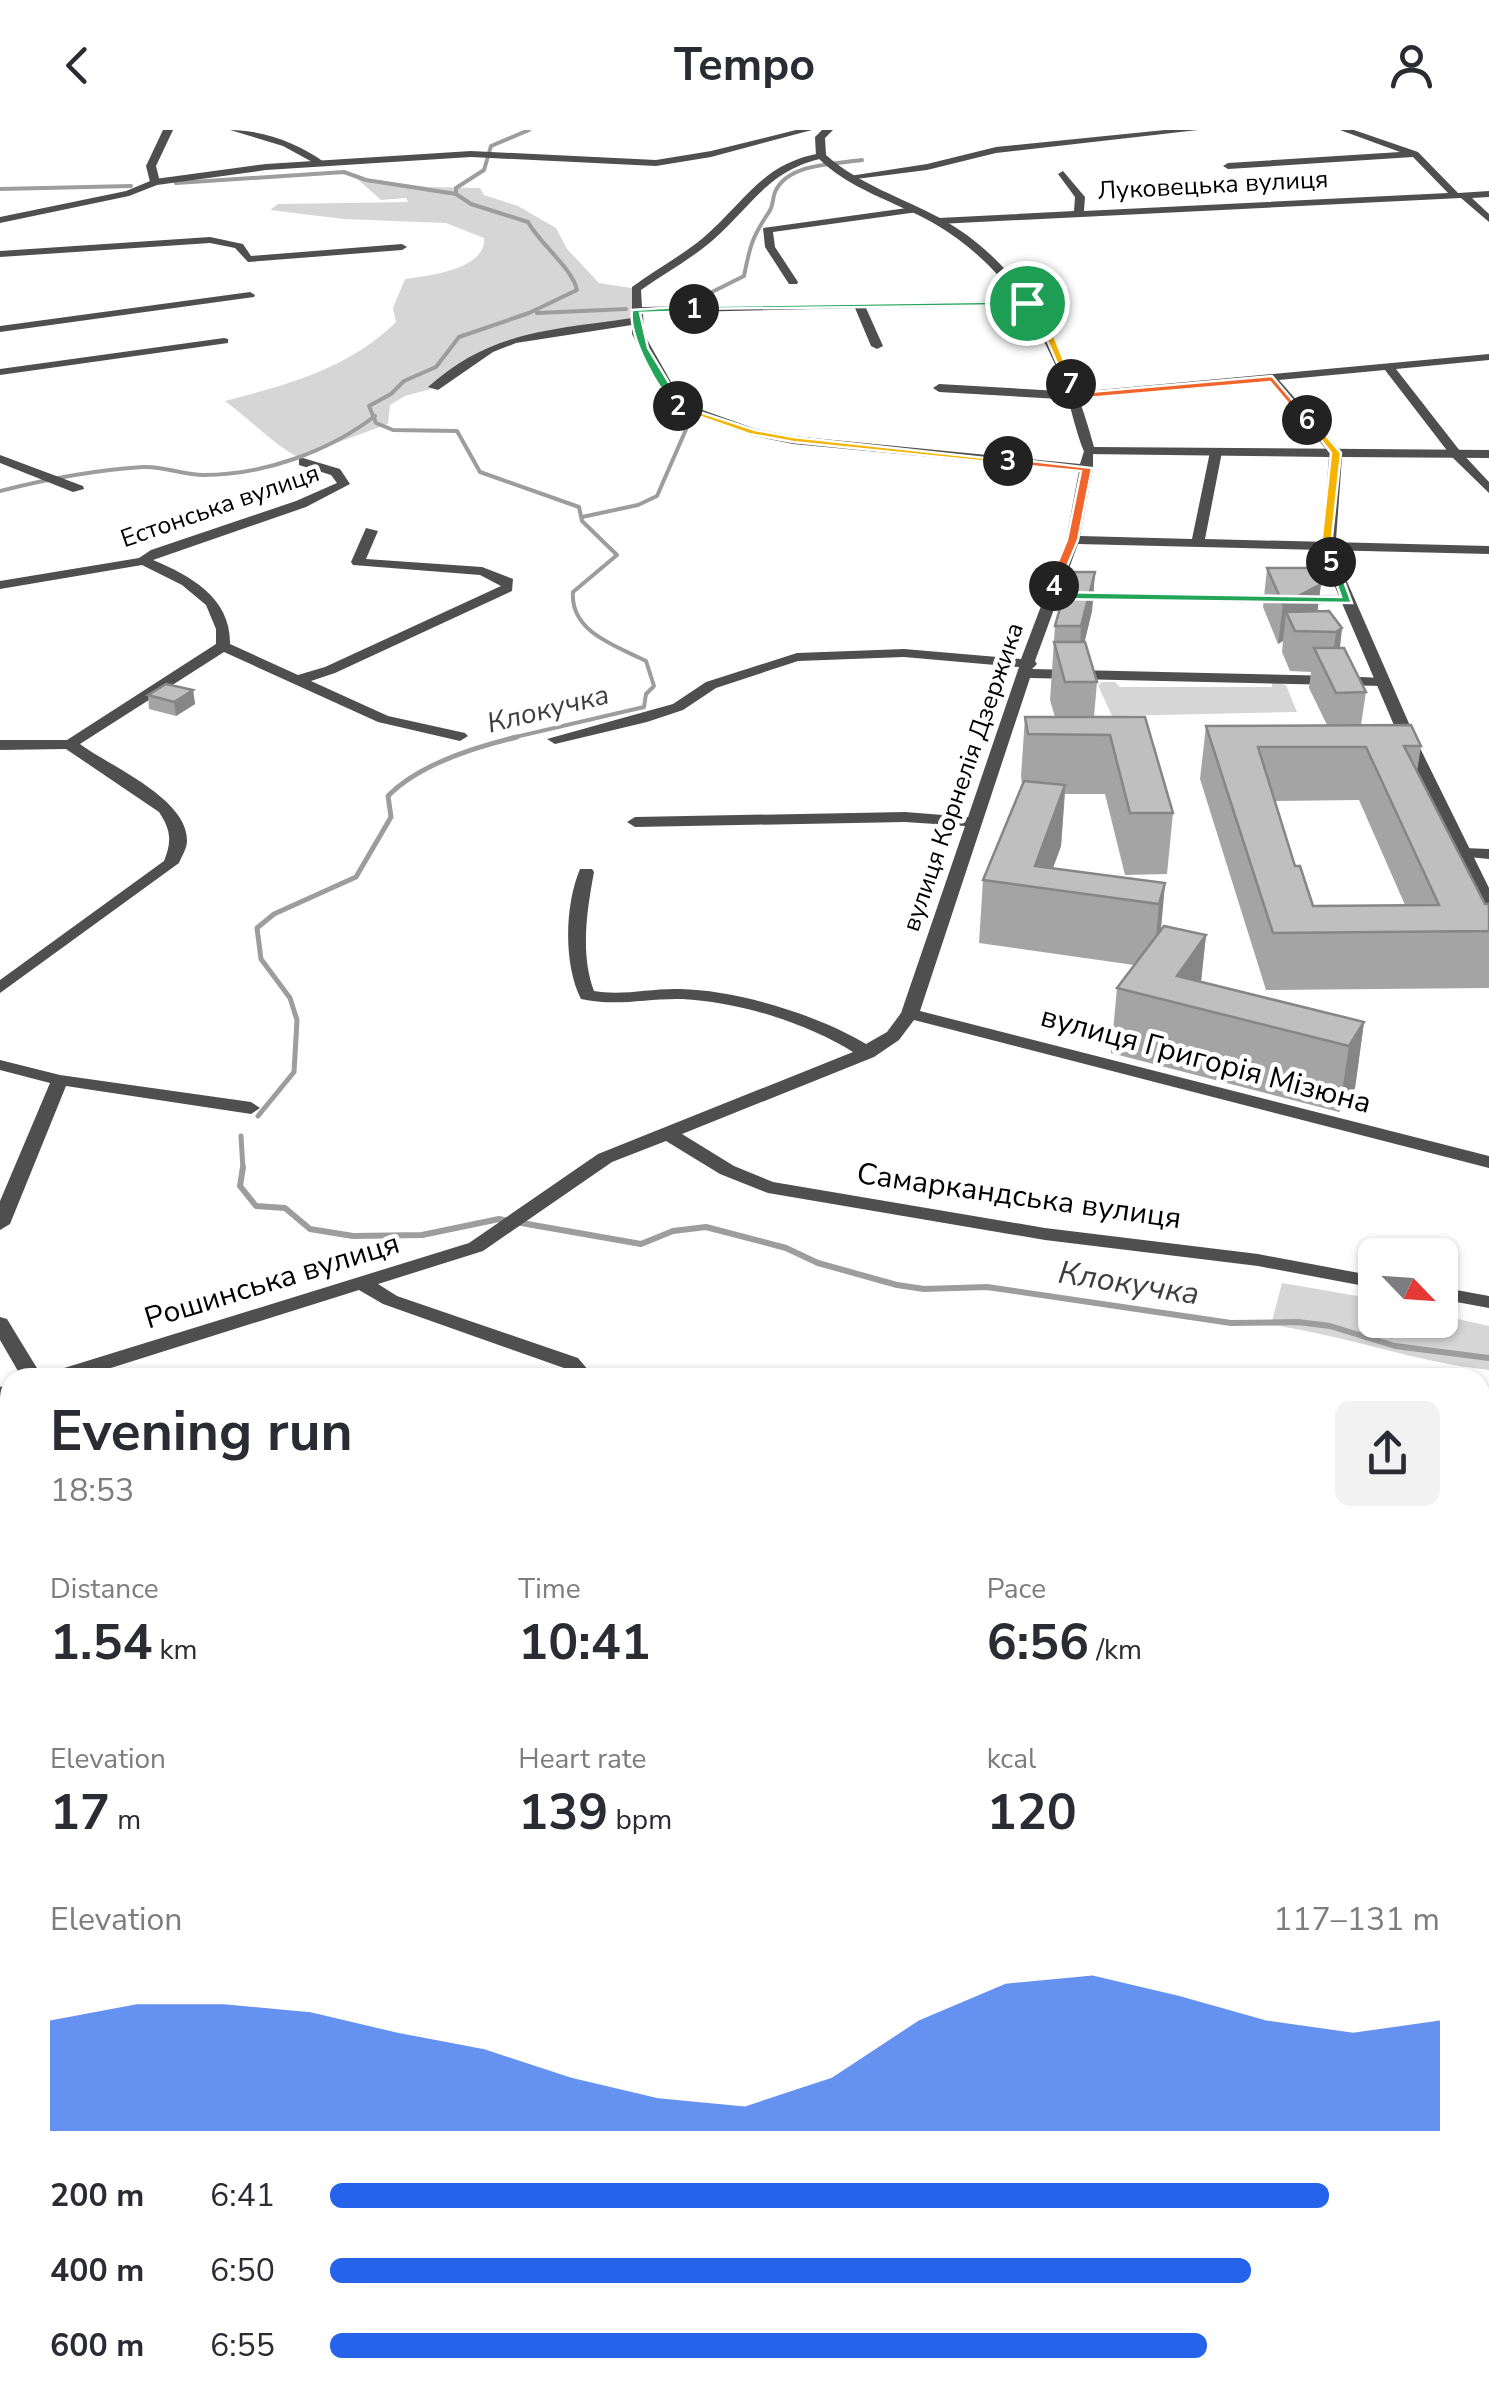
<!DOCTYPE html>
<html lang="en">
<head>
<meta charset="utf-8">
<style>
	body { margin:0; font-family:"Nunito Sans",sans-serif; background:#f2f2f3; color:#2b2b33; height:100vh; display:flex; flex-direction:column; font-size:38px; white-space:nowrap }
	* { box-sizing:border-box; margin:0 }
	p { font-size:32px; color:#7c7c81 }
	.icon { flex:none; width:55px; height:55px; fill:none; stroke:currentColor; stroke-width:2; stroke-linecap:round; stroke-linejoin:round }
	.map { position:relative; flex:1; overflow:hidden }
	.side { position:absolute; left:0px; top:1238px; width:1490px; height:1038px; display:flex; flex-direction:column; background:#fff; border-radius:30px 30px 0 0; box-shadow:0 2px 8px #0004 }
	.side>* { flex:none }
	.needle { width:65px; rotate:115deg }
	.fabs { position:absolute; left:1358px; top:1108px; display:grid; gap:20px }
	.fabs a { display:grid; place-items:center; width:100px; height:100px; border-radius:15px; background:#fff; box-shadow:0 2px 8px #0004; font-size:50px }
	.pin { position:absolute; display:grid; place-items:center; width:85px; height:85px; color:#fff; margin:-42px; border:5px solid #fff; border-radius:50%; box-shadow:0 2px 10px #0007 }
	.km { position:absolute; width:50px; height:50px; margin:-25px; border-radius:50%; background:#222; color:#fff; font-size:28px; line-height:50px; text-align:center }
	.round { display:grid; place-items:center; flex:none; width:105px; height:105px; border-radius:15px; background:#f2f2f3 }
	.summary { display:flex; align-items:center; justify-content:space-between; height:170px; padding:0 50px }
	h1 { font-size:55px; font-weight:700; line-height:75px }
	.stats { display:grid; grid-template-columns:repeat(3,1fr); gap:15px; height:170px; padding:10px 50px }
	.stats div { display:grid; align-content:center }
	.stats b { font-size:50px; font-weight:700 }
	.stats small { font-size:28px; font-weight:400 }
	.stats p { font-size:28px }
	.chart { height:280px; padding:20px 50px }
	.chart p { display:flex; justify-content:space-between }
	.chart svg { width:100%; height:180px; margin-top:10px; fill:#2563eb; opacity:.7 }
	ul { padding:0 50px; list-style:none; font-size:32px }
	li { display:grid; grid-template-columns:160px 120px 1fr; align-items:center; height:75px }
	li i { height:25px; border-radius:12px; background:#2563eb }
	header { display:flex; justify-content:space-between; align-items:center; height:130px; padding:0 50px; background:#fff; font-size:45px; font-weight:700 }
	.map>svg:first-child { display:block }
</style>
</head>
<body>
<header><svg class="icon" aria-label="back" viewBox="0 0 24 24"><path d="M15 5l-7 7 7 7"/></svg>Tempo<svg class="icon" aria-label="person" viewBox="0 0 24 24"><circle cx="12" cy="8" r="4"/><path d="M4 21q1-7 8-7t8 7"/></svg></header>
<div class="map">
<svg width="1489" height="2273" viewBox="0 0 1489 2273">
	<rect width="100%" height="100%" fill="#fff"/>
	<g fill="#d6d6d6">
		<path d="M355 47 428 57 480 58 484 65 518 76 556 98 567 119 599 153 637 159 636 191 549 202 489 220 435 258 405 266 390 275 388 294 298 327C276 316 248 288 225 271 287 255 350 238 396 192L393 178 405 149C428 146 487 139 484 108L446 93 344 89 270 80 278 74 408 72 406 68 381 70Z"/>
		<polygon points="1102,552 1115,552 1120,557 1272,557 1272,552 1286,555 1297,582 1112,586 1098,555"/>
		<path d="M1282 1153 1375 1169V1190H1440V1185L1489 1196V1240C1414 1232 1345 1205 1271 1195Z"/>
	</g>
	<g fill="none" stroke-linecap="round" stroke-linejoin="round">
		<g stroke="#9d9d9d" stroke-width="4">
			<polyline points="176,53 344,42 366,50 456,64"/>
			<polyline points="0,59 131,56"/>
			<path d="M682 177 744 146C750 116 752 107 769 82 774 75 772 67 776 60 790 33 836 34 862 30"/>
			<polyline points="537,183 626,179"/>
			<path d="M0 361C47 349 95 340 143 337 164 336 183 345 204 345 263 345 328 322 375 286"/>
			<polyline points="582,387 638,375 657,366 691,288 688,283"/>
			<path d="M507 609 644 577 646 564 654 556 646 531C616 516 570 502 573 462L617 425 582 391 579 377 480 342 457 301 393 300 376 293 369 276 391 264 404 251 436 237 459 207 529 183 577 160C573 139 540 114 528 92L471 74 456 64V58L484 40 491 16 529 0"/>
		</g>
		<g stroke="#9d9d9d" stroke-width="5">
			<path d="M258 986 294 942 297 890 290 868 261 829 257 798 274 784 356 747 391 687 388 666C419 634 475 617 517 607"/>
			<polyline points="241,1006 243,1039"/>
		</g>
		<polyline stroke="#9d9d9d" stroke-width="6" points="243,1037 240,1056 256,1076 285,1078 310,1099 353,1106 422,1105 499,1089 641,1114 673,1101 706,1097 786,1118 818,1133 897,1155 924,1159 987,1157 1231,1193 1298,1192 1330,1196 1395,1216 1489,1228"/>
		<g fill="#4f4f4f" fill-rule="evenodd">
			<polygon points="163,0 173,0 156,36 160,52 155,55 150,52 146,36"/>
			<path d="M230 0C263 0 298 13 324 32L316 34 283 16Z"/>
			<polygon points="1165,0 1198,0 996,23 927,40 848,50 843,47 927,34 996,17"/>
			<polygon points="1340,0 1354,0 1418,22 1458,63 1489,61 1489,67 1472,68 1489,84 1489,92 1461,68 939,94 934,91 939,88 1074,81 1075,67 1058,44 1063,41 1085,67 1084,81 1448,63 1413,27 1228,39 1223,36 1228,33 1400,22"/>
			<path d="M821 23 824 28C768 40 753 75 713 110 691 129 665 143 641 160L642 177 1027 170 1033 173 1027 176 866 178 883 216 877 219 871 216 855 178 643 183 644 204 683 273 756 299 793 306 1080 334 1085 318H1093V338L1080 406 1192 409 1210 322 1216 318 1222 322 1205 409 1489 416V424L1078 414 1035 531 1037 534 1032 539 1338 546 1383 548 1390 552 1383 556 1030 548 920 881 1489 1026V1038L914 890 899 910 874 927 682 1004 734 1036 773 1052 1045 1098 1258 1124 1375 1146V1158L1258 1136 1045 1110 768 1063 720 1044 666 1011 612 1032 483 1121 378 1154 397 1166 578 1228 595 1248H573L564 1238 383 1174 359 1160 79 1248H45L48 1243 469 1113 598 1024 853 922C805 892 738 872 682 869 647 868 616 877 581 869 563 834 565 774 580 739H592L594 742C587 780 580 824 594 861 623 866 651 858 680 859 737 860 818 885 866 914L887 902 901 883 965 696 905 692 635 697 627 692 635 687 905 682 968 687 1019 537 904 527 798 531 716 558 683 580 647 592 555 614 547 609 673 574 706 552 797 523 904 519 1021 529 1066 410 1079 341 793 314 749 305 674 278 632 204V195L516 213 493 222 438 260 428 257C491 200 553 200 632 188V157C655 140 681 126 703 108 745 72 762 33 821 23Z"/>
			<polygon points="914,77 918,82 773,102 775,117 798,152 797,154 789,154 765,117 763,98"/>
			<polygon points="210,107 243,114 251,126 402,114 407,117 402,120 248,132 235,118 210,113 0,127 0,121"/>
			<polygon points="250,162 255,165 254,167 0,202 0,196"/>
			<polygon points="224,208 228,209 228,213 0,245 0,239"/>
			<polygon points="1489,224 1489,230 1396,239 1460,321 1489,352 1489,363 1452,327 1385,240 1279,250 1340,320 1340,326 1332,326 1268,251 1076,270 939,262 933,258 939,254 1076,262"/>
			<polygon points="0,325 83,356 84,359 73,362 0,333"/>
			<path d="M303 328 340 339 350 354 306 377 153 430C191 446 231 468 230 514L298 545 325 537 501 456 480 445 353 435 351 432 366 398 378 401 366 429 482 437 513 449 512 461 335 543 311 551 388 586 465 603 468 606 460 611 378 592 224 522 80 614C109 636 188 668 187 711 187 718 182 726 179 733L0 863V850L164 731C172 711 171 700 159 682L66 619 0 620V610H67L216 514V499L206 475 182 455 142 435 0 459V451L139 428 151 420 296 371 337 353 331 345 299 335V329Z"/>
			<polygon points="1067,462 1348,466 1355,470 1348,474 1062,469 1060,466"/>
			<polygon points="1464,718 1489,719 1489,729 1458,726 1456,723"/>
			<polygon points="0,930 60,945 251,972 260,978 251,984 66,956 10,1094 0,1100 0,1071 50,953 0,940"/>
			<polygon points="1440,1157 1489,1166 1489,1178 1440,1169"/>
			<polygon points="0,1187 7,1189 43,1248 22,1248 0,1210"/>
			<polygon points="10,1254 10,1268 0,1271 0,1257"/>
			<polygon points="1480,1296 1489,1298 1489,1312 1480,1310"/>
			<polygon points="0,1411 10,1412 10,1428 0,1427"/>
			<polygon points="1480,1471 1489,1472 1489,1488 1480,1487"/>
			<rect x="0" y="1623" width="10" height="18"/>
			<polygon points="1480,1642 1489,1644 1489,1662 1480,1660"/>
			<polygon points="1480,1847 1489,1847 1489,1869 1480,1867"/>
			<rect x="1480" y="2144" width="9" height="26"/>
			<polygon points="0,2198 10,2201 10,2232 0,2229"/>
			<polygon points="51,2265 88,2265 91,2273 54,2273"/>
			<polygon points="683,2265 713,2265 714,2273 684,2273"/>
		</g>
		<g fill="#4f4f4f" fill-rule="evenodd">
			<polygon points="796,0 812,0 711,27 656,36 471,27 266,40 157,55 129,66 0,93 0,87 126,61 155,49 266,34 471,21 656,30 711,21"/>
			<path d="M822 0H833L825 8 826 25C860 55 901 67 940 88 1027 136 1069 225 1094 317L1489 320V328L1342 327 1335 424 1418 614 1489 758V780L1481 775 1402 614 1321 424 1329 327 1085 324C1075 301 1071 275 1062 251 1036 185 996 130 935 94 895 71 849 60 816 26L815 7Z"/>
		</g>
	</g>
	<g fill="#a4a4a4" fill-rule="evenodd">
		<path d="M1267 438 1321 454 1317 481 1342 498 1340 518 1366 562 1361 595 1421 616 1417 642 1485 774H1489V858L1266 860 1200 649 1206 596 1327 595 1309 558 1311 542 1290 541 1282 522 1283 511 1278 514 1263 477ZM1359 670 1405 775 1313 776 1295 736 1274 671Z"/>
		<polygon points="1095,442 1092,481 1084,512 1097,552 1094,587 1145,587 1173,683 1167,744 1125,745 1105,664 1065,664 1061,716 1053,738 1165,753 1161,800 1206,805 1201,852 1364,892 1355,958 1339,982 1111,923 1117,858 1134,835 979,813 983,750 1022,654 1021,646 1025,587 1055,587 1050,570 1055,496"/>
		<polygon points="193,560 195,574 176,586 149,579 148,565"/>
	</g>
	<g fill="#868686">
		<polygon points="1095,442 1092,481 1079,536 1081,496"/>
		<polygon points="1321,454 1316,493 1286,482 1283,511 1278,514 1283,474"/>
		<polygon points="1342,498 1337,538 1331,542 1336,502"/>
		<polygon points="193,560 195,574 176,586 174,572"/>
		<polygon points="1065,655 1061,716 1045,759 1035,736"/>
		<polygon points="1165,753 1159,817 1153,838 1159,774"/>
		<polygon points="1206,805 1199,869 1177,846"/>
		<polygon points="1364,892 1355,958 1339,982 1349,916"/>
	</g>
	<g fill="#bfbfbf" stroke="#868686" stroke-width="2.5" fill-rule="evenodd">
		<polygon points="1267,438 1310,438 1321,454 1283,474"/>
		<polygon points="1070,442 1095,442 1081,496 1055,496"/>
		<polygon points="1329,481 1342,498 1336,502 1295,501 1286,482"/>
		<polygon points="1054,512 1085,512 1097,552 1065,552"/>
		<polygon points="1314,518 1344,518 1366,562 1336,563"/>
		<polygon points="166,554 193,560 174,572 148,565"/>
		<polygon points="1025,587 1145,587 1173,683 1130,683 1110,605 1028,604"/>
		<path d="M1411 595 1421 616H1404L1485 774H1489V801L1273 803 1206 596ZM1258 617H1366L1439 775 1313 776 1300 736H1295Z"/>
		<polygon points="1024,651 1065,655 1035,736 1165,753 1159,774 983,750"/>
		<polygon points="1164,796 1206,805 1177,846 1364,892 1349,916 1117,858"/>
	</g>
	<polygon fill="#22a559" stroke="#fff" stroke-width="2.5" points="1027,171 1030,175 689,179 694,176"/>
	<path fill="#22a559" stroke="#fff" stroke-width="2.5" d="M694 176 697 181 640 183 648 218 683 276 678 279C659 263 628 206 632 180Z"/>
	<polygon fill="#f5b400" stroke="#fff" stroke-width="2.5" points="675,274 755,300 793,307 1013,331 1008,334 793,312 749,304 675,278"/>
	<polygon fill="#f0652b" stroke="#fff" stroke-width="2.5" points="1004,328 1092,338 1078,410 1058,458 1048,456 1067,410 1081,341 1008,334"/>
	<polygon fill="#22a559" stroke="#fff" stroke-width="2.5" points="1328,430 1337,432 1352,473 1050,469 1045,465 1054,453 1060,456 1057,462 1341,467"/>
	<polygon fill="#f5b400" stroke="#fff" stroke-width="2.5" points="1304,288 1311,288 1341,323 1331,416 1337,432 1331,435 1326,432 1321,416 1331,323"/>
	<polygon fill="#f0652b" stroke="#fff" stroke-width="2.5" points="1272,246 1311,292 1304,292 1270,252 1076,269 1066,254 1074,252 1079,263"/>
	<polygon fill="#f5b400" stroke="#fff" stroke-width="2.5" points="1024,171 1030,171 1053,203 1074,256 1066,254 1044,203"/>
	<g text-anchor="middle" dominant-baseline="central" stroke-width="9" stroke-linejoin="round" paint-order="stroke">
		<g font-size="25" fill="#000" stroke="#fff">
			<text transform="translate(1213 55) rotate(-3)">Луковецька вулиця</text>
			<text transform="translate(220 376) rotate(-19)">Естонська вулиця</text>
			<text transform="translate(963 647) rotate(-71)">вулиця Корнелія Дзержика</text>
		</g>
		<g font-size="28" font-style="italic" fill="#3e3e3e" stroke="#fff">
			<text transform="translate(548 579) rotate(-14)">Клокучка</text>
		</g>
		<g font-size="30" fill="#000" stroke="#fff">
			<text transform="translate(1206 930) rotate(15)">вулиця Григорія Мізюна</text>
			<text transform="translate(1019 1066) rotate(8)">Самаркандська вулиця</text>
			<text transform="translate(272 1151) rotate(-17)">Рошинська вулиця</text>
		</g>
		<g font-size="32" font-style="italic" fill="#3e3e3e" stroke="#fff">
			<text transform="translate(1129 1153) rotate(9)">Клокучка</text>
		</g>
	</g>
</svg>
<div class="fabs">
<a><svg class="needle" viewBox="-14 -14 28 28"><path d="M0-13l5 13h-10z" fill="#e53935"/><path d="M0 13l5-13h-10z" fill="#7c7c81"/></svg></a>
</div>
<div class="pin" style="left:1027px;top:173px;background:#1e9e55"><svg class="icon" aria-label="arrive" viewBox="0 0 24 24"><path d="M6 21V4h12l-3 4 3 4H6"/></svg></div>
<b class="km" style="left:694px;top:179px">1</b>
<b class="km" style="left:678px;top:276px">2</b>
<b class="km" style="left:1008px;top:331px">3</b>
<b class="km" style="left:1054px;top:456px">4</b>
<b class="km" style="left:1331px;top:432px">5</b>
<b class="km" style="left:1307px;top:290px">6</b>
<b class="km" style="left:1071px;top:254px">7</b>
<section class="side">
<div class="summary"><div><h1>Evening run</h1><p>18:53</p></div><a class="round"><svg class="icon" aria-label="share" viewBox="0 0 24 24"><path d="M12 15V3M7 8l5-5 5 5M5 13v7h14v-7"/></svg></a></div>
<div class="stats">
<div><p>Distance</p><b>1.54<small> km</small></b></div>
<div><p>Time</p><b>10:41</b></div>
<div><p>Pace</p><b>6:56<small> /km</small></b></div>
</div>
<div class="stats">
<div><p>Elevation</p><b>17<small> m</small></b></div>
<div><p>Heart rate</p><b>139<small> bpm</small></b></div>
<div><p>kcal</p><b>120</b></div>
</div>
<div class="chart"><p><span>Elevation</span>117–131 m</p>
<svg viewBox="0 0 160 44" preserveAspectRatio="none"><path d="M0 44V17L10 13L20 13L30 15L40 20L50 24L60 31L70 36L80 38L90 31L100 17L110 8L120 6L130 11L140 17L150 20L160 17V44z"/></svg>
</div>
<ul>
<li><b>200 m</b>6:41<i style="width:90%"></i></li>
<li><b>400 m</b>6:50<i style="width:83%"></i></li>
<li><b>600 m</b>6:55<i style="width:79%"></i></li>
</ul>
</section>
</div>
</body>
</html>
